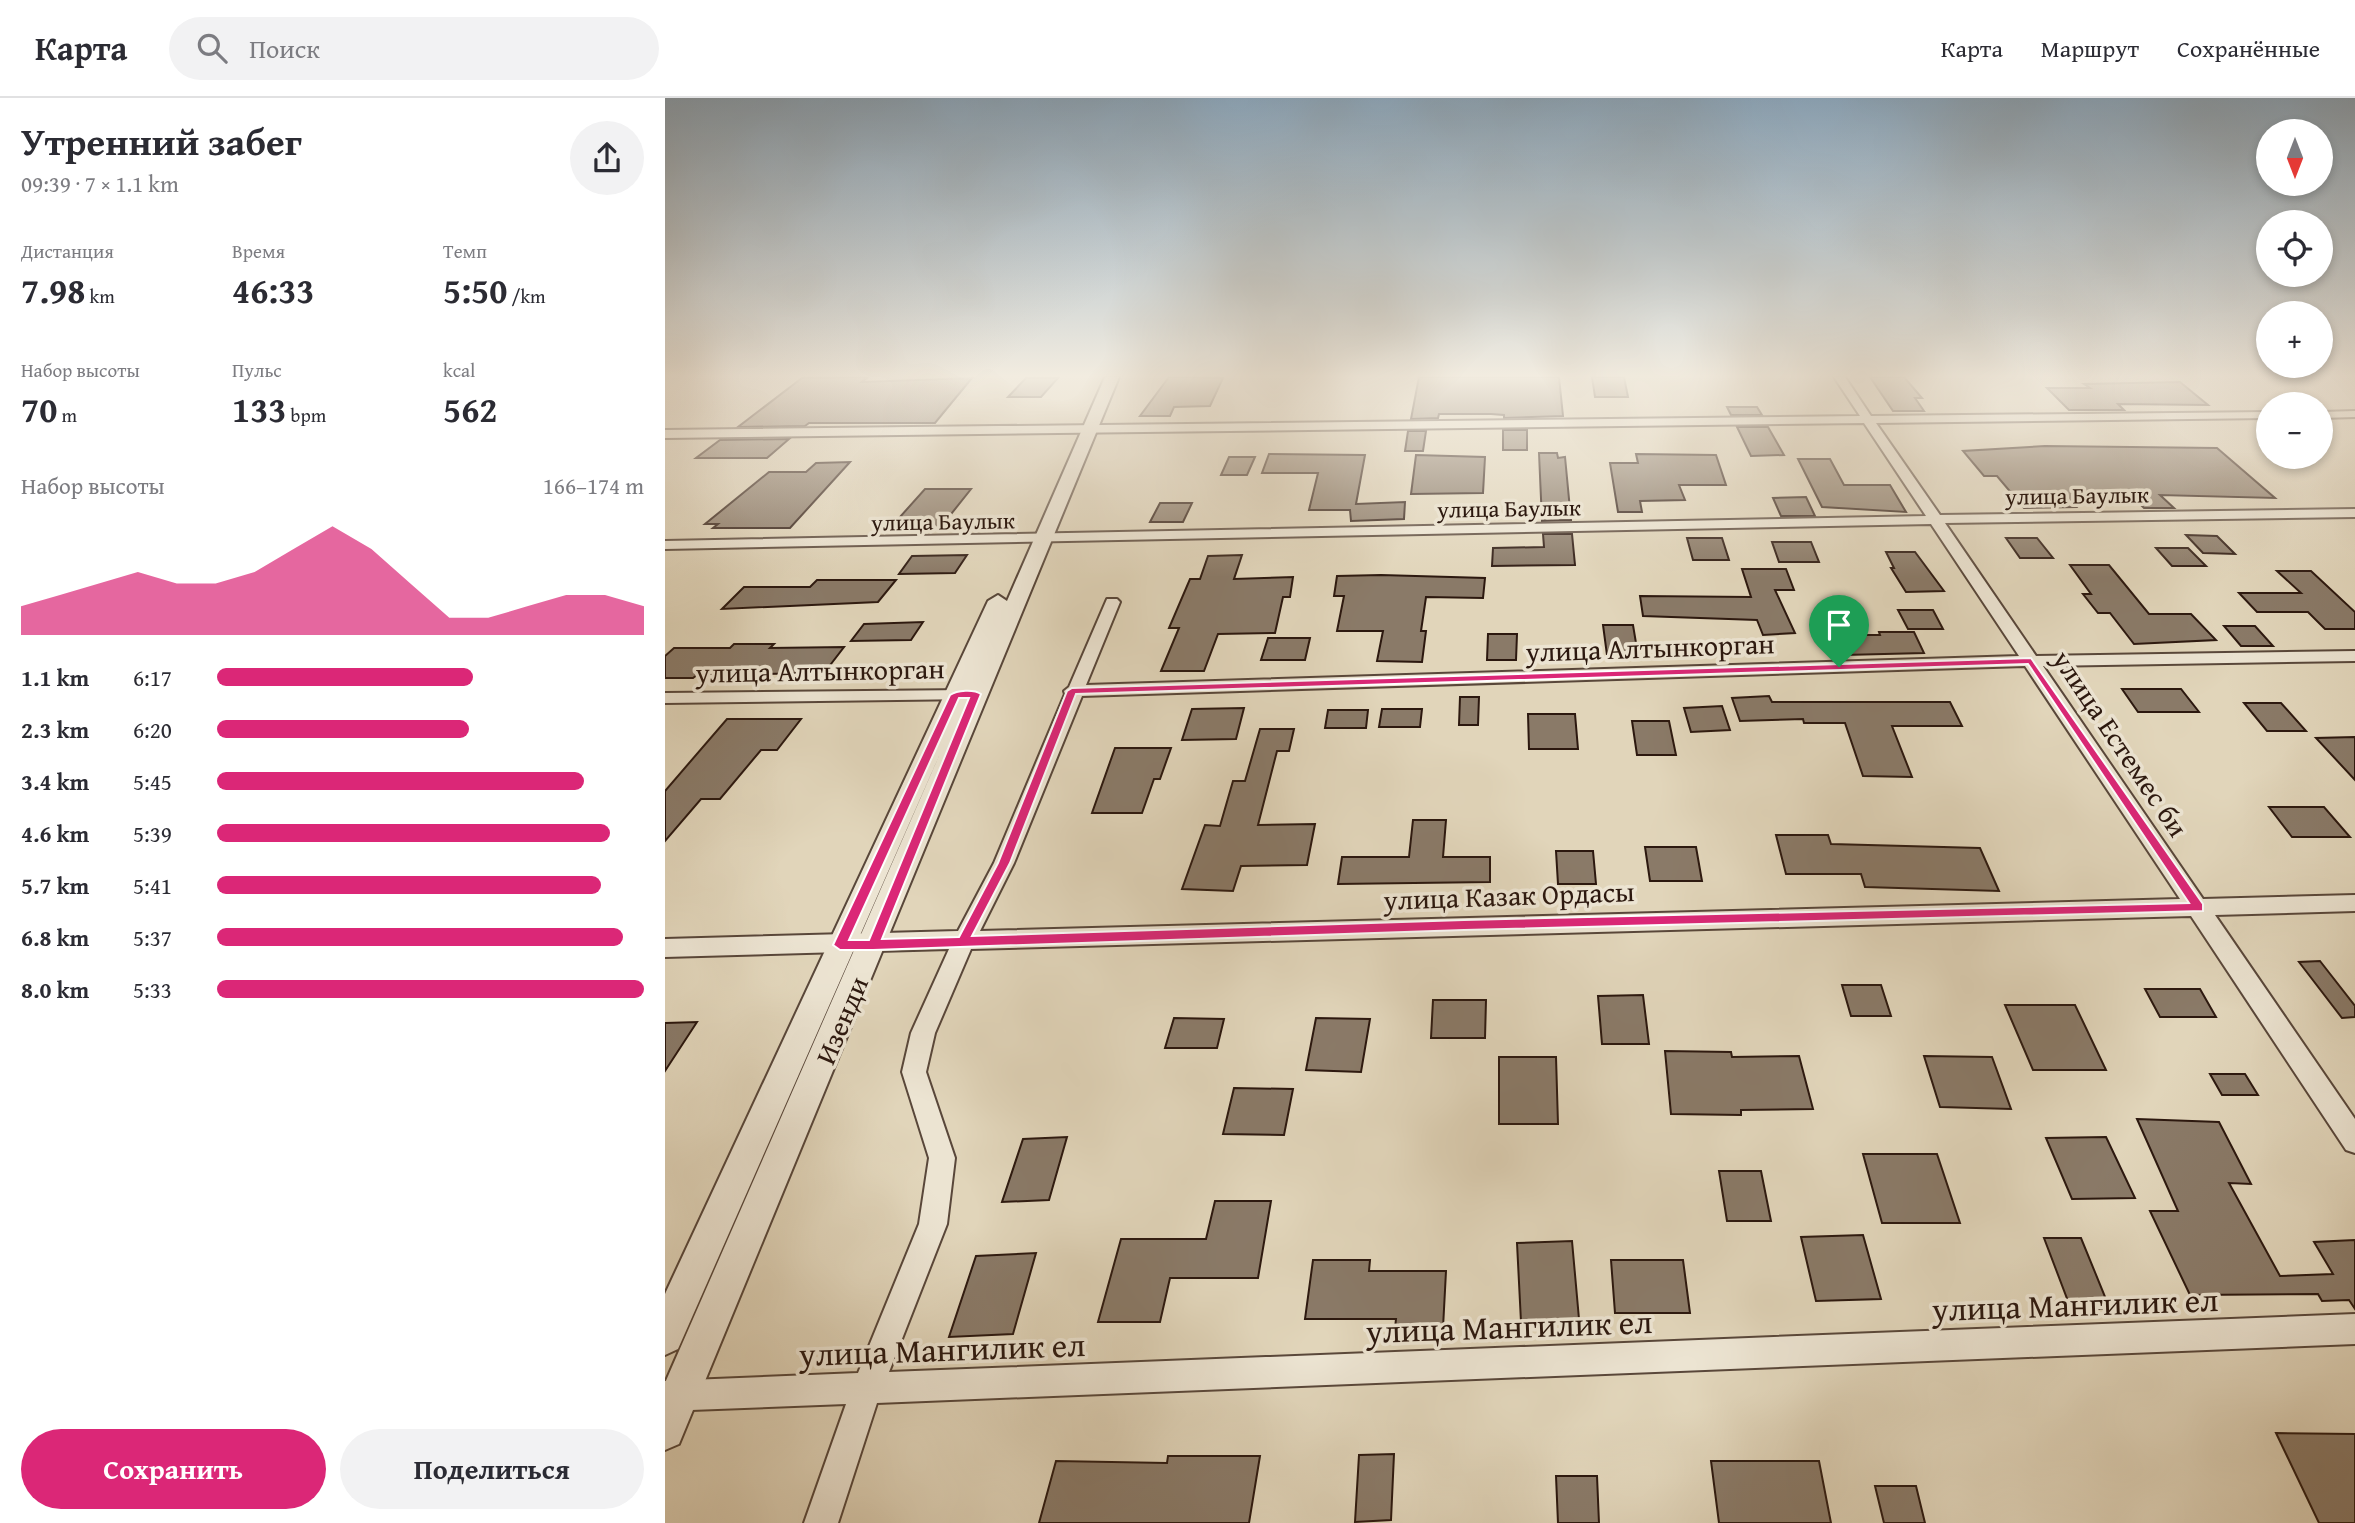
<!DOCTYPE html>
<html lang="ru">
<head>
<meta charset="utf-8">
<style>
	body { margin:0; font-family:"Gentium Book Plus",serif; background:#f2f2f3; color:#2b2b33; height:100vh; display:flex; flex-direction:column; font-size:26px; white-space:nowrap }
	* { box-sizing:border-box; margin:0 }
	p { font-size:23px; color:#7c7c81 }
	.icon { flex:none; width:38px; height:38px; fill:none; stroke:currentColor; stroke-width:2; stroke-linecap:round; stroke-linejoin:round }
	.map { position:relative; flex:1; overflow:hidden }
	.drawer { display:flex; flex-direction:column; background:#fff; width:665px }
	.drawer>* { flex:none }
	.needle { width:46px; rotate:180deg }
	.buttons { position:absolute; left:1591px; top:21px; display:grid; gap:14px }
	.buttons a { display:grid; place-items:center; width:77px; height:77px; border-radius:50%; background:#fff; box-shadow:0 4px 10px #0003; font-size:35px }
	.pin { position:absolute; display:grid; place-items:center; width:60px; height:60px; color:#fff; margin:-72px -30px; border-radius:50% 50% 50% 0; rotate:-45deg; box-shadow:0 0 7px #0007 }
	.pin .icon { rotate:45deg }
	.round { display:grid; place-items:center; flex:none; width:74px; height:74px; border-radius:37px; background:#f2f2f3 }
	.headline { display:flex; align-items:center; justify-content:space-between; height:119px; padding:0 21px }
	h1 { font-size:38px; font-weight:700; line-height:52px }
	.figures { display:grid; grid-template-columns:repeat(3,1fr); gap:10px; height:119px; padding:7px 21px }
	.figures div { display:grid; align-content:center }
	.figures b { font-size:35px; font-weight:700 }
	.figures small { font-size:19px; font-weight:400 }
	.figures p { font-size:19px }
	.chart { height:196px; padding:14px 21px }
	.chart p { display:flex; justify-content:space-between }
	.chart svg { width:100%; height:126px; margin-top:7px; fill:#db2777; opacity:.7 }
	.cta { display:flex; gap:14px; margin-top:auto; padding:14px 21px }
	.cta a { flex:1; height:80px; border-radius:42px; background:#db2777; color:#fff; font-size:28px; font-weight:700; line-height:80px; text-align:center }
	.cta a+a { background:#f2f2f3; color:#2b2b33 }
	ul { padding:0 21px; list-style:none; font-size:23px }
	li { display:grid; grid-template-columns:112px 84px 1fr; align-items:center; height:52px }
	li i { height:18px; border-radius:9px; background:#db2777 }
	header { display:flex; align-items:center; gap:42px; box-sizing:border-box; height:98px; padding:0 35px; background:#fff; border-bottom:2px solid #e1e1e2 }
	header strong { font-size:33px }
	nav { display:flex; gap:38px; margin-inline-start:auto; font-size:24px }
	.search { width:490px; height:63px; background:#f2f2f3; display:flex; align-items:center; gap:18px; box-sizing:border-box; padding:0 24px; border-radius:38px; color:#7c7c81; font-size:26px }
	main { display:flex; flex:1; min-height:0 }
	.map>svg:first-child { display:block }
</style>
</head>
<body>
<header>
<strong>Карта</strong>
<div class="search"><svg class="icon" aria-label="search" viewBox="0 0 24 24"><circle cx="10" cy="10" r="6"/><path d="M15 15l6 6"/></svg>Поиск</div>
<nav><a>Карта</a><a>Маршрут</a><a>Сохранённые</a></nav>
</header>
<main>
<section class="drawer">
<div class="headline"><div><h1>Утренний забег</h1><p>09:39 · 7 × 1.1 km</p></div><a class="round"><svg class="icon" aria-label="share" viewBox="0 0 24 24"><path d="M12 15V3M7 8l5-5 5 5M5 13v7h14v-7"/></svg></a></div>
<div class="figures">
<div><p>Дистанция</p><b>7.98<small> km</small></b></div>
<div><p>Время</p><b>46:33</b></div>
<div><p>Темп</p><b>5:50<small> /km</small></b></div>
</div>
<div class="figures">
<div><p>Набор высоты</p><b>70<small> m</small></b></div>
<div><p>Пульс</p><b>133<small> bpm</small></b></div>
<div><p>kcal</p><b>562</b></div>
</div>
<div class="chart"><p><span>Набор высоты</span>166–174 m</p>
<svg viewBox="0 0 160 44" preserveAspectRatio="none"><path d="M0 44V34L10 30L20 26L30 22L40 26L50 26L60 22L70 14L80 6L90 14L100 26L110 38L120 38L130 34L140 30L150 30L160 34V44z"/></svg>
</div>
<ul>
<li><b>1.1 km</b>6:17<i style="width:60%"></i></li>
<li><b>2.3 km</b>6:20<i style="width:59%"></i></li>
<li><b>3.4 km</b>5:45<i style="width:86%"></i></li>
<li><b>4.6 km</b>5:39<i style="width:92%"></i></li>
<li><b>5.7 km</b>5:41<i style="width:90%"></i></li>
<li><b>6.8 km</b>5:37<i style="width:95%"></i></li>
<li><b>8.0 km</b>5:33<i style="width:100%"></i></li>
</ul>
<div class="cta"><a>Сохранить</a><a>Поделиться</a></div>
</section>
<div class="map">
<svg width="1690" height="1425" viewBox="0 0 1690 1425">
	<rect width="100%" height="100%" fill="#e1d5ba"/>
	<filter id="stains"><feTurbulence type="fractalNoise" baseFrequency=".00286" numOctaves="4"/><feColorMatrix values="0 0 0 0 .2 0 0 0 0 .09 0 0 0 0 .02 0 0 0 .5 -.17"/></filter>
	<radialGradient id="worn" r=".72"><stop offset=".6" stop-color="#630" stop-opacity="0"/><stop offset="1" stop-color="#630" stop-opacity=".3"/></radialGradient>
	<g fill="#8a7a68" stroke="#2c180f" stroke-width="2">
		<polygon points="203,279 197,284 307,280 270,325 144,325 140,328 73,329 137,280"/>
		<polygon points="504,279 521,279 558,280 545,308 509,309 505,318 475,318"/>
		<polygon points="754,279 894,279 898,318 839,320 839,317 826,316 774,316 773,320 746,321"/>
		<polygon points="927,279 959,279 963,299 930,299"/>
		<polygon points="1205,279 1239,279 1257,300 1250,300 1259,313 1228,313"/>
		<polygon points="361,280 393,280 376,299 343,299"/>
		<polygon points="1515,284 1543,307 1453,306 1459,312 1404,312 1382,290 1425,290 1419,286"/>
		<polygon points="1062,309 1092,309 1097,317 1066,317"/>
		<polygon points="1072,329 1103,329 1119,357 1086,358"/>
		<rect x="838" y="332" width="24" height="20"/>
		<polygon points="743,333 761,333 758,353 740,353"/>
		<polygon points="124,341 102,360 31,360 55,342"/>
		<polygon points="1380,348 1552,350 1610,400 1495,397 1509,410 1479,410 1472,403 1405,403 1411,409 1359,410 1332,378 1319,378 1298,353"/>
		<polygon points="874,355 892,355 893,360 900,359 906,422 877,423"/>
		<polygon points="604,356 700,357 691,406 740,404 739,421 686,423 685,412 644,412 653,375 597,375"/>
		<polygon points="971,356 1051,357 1061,387 1014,387 1020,402 975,403 977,414 953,414 945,365 973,365"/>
		<polygon points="751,357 820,359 818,395 746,396"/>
		<polygon points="564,359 590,359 582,377 556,377"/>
		<polygon points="1133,361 1165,361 1179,387 1225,387 1241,414 1157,409"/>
		<polygon points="185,364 125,430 48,430 53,426 40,426 104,374 141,374 151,365"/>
		<polygon points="260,391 306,391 275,430 226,429"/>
		<polygon points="1141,399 1150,418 1116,418 1108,400"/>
		<polygon points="495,405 527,405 518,424 485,424"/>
		<polygon points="878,436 907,436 910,467 827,468 828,450 879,449"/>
		<polygon points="1521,437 1552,438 1570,456 1538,455"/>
		<polygon points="1022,440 1057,440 1064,462 1028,462"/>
		<polygon points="1341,440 1372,440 1388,460 1355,460"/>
		<polygon points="1107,444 1146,444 1154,464 1114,464"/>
		<polygon points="1491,450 1523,450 1541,468 1507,468"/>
		<polygon points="1221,454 1250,454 1279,493 1241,494 1226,470 1229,470"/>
		<polygon points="302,457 290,475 234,476 247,458"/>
		<polygon points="577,457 569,481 628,479 625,499 618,499 610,535 553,536 539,573 496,573 514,530 504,530 525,481 535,481 543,458"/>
		<polygon points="1405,467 1444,467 1484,516 1526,516 1551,542 1469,546 1445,515 1433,515 1418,496 1426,496"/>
		<polygon points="1077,471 1121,471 1129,492 1110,492 1130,535 1098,537 1092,522 978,518 975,498 1086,499"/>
		<polygon points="1612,473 1646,473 1690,514 1690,531 1660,531 1643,514 1592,514 1574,495 1636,495"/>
		<polygon points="716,477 820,480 818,500 761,499 756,533 761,533 757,564 712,563 718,533 672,533 679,498 669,498 672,478"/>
		<polygon points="152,482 231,482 213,504 57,511 79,489 145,489"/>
		<polygon points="1233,512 1268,512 1278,531 1243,531"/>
		<polygon points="258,524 246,542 186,543 199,526"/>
		<polygon points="938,527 968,527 973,557 942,557"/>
		<polygon points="1559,528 1590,528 1608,548 1576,548"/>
		<polygon points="1214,534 1249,534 1259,555 1179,557 1171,537 1215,537"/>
		<polygon points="823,536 852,536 851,562 822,562"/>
		<polygon points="603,540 645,540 640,562 596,562"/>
		<polygon points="69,546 109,546 105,550 179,549 159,575 32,577 28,580 0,580 0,558 9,550 65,550"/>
		<polygon points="1457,591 1516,591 1534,614 1473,614"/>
		<polygon points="1104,598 1107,604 1285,604 1297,628 1227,628 1247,679 1198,678 1180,625 1139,625 1138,621 1075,623 1067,600"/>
		<polygon points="795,599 814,599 813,627 794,627"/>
		<polygon points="1579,605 1616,605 1641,633 1602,633"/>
		<polygon points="1057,608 1065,632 1026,634 1019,610"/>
		<polygon points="579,610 571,641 517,642 527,611"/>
		<polygon points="717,611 757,611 755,629 714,629"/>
		<polygon points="663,612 703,612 701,630 660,630"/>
		<polygon points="863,616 910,616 913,651 864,651"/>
		<polygon points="62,621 136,621 112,652 96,652 55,701 36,701 0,743 0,693"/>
		<polygon points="967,623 1004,623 1011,657 972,657"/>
		<polygon points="595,631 629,631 624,653 612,653 593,727 650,726 642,767 576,768 568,793 517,791 540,727 555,728 568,683 580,683"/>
		<polygon points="1690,639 1690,682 1651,640"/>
		<polygon points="450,650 506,650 495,681 489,681 477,715 427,715"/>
		<polygon points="1604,709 1659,709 1685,739 1627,739"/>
		<polygon points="748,722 781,722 778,759 825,759 825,784 673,786 677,759 744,759"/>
		<polygon points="1111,737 1163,737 1166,746 1315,750 1334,793 1200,789 1196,776 1121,776"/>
		<polygon points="980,749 1031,749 1037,783 985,783"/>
		<polygon points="891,753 928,753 931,786 893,786"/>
		<polygon points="1655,863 1690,908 1690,919 1677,920 1634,864"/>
		<polygon points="1177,887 1216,887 1226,918 1186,918"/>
		<polygon points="1480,891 1535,891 1551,919 1495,919"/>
		<polygon points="978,897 984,946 937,946 933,898"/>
		<polygon points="768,902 821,902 820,940 766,940"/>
		<polygon points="1340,907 1410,907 1441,972 1368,972"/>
		<polygon points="509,920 559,921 552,950 500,950"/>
		<polygon points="651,920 705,921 696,974 641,972"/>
		<polygon points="32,924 0,973 0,925"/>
		<polygon points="1000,953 1066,954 1067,959 1134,958 1148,1011 1076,1012 1076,1017 1006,1016"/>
		<polygon points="1259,958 1327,959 1346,1011 1275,1009"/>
		<polygon points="834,959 891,959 893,1026 834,1026"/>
		<polygon points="1545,976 1580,976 1593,997 1557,997"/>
		<polygon points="569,990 628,991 619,1037 558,1036"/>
		<polygon points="1472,1021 1554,1024 1586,1086 1564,1085 1615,1178 1668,1176 1649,1144 1690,1142 1690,1211 1684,1202 1657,1203 1653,1196 1525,1197 1485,1113 1513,1113"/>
		<polygon points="402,1039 384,1102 337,1104 358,1041"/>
		<polygon points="1441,1039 1470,1100 1407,1101 1381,1040"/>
		<polygon points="1198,1056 1272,1056 1295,1125 1217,1125"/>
		<polygon points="1054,1073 1096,1073 1106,1123 1062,1123"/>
		<polygon points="550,1103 606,1103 593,1180 505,1180 495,1224 433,1224 456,1141 541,1141"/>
		<polygon points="1198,1137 1216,1201 1151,1203 1136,1139"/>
		<polygon points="1379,1140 1416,1140 1445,1211 1406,1211"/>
		<polygon points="907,1143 914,1221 856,1224 852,1145"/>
		<polygon points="371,1155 348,1236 284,1239 311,1158"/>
		<polygon points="648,1162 705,1162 704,1173 781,1173 778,1230 730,1230 731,1221 640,1221"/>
		<polygon points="946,1162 1018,1162 1025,1215 950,1215"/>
		<polygon points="1611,1335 1690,1336 1690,1425 1654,1425"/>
		<polygon points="729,1356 726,1422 690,1424 694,1357"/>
		<polygon points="503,1358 595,1358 584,1425 374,1425 391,1363 502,1365"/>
		<polygon points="1046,1363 1154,1363 1166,1425 1054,1425"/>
		<polygon points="891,1378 932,1378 934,1425 893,1425"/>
		<polygon points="1210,1388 1251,1388 1260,1425 1219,1425"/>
	</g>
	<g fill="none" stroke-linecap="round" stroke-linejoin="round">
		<g stroke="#59473a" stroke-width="4">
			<g id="minor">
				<path d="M1169 279H1180L1206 318 1603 314V320L1211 325 1275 417 1690 411V419L1280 425 1371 558 1690 553V563L1378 568 1538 801 1690 797V813L1550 817 1690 1021V1055L1681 1052 1526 818 306 851 270 935 261 974 290 1060 282 1126 224 1274 1690 1216V1246L212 1305 173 1425H139L181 1306 0 1313V1283L193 1275 254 1126 264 1060 237 974 246 935 284 851 0 859V841L293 833 329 765 400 596 399 593 404 589 442 501H452L455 504 421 587 1354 558 1266 426 0 451V443L1261 418 1199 325 0 340V332L1195 318ZM1360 568 1515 801 315 833 349 765 417 598Z"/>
				<polygon points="1690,313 1690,319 1656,320 1656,314"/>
				<polygon points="303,592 311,597 309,601 0,605 0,595"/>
			</g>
		</g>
		<g stroke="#59473a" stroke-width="4">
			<polygon id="tertiary" points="440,279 454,279 14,1346 0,1352 0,1285 277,651 13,1251 0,1257 0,1196 323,503 333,497 342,503"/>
		</g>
		<use href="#minor" fill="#ece4d2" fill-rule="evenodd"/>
		<use href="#tertiary" fill="#ece4d2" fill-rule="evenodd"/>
	</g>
	<linearGradient id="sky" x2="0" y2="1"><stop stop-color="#8ca8be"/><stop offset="0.58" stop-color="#f2ece0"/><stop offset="1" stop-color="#f2ece0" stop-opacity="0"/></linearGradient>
	<rect width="1690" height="479" fill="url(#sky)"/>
	<path fill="#db2777" stroke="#fff" stroke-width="2" fill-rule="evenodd" d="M1366 560 1538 806V813L799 832 208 852H175L168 847 285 597C292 592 309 591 316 596L217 841 294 839 333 765 402 593 407 590ZM1363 566 1524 805 799 822 307 838 345 765 411 596ZM294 600H304L204 842H184Z"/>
	<g text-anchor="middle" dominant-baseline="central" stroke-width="7" stroke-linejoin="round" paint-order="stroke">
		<g font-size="23" fill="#2c180f" stroke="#ece4d2">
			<text transform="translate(1412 397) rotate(-1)">улица Баулык</text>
			<text transform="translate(844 410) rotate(-1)">улица Баулык</text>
			<text transform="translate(278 423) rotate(-1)">улица Баулык</text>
		</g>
		<g font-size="28" fill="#2c180f" stroke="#ece4d2">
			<text transform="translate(985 549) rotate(-2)">улица Алтынкорган</text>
			<text transform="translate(155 572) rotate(-1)">улица Алтынкорган</text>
			<text transform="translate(1456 645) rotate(56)">улица Естемес би</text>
			<text transform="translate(844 797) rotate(-2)">улица Казак Ордасы</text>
			<text transform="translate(176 922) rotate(-67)">Изенди</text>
		</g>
		<g font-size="33" fill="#2c180f" stroke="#ece4d2">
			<text transform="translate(1410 1206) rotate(-2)">улица Мангилик ел</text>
			<text transform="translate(844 1228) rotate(-2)">улица Мангилик ел</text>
			<text transform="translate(277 1251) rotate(-2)">улица Мангилик ел</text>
		</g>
	</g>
	<rect width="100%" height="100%" filter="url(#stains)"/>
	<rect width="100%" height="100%" fill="url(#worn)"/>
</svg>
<div class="buttons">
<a><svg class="needle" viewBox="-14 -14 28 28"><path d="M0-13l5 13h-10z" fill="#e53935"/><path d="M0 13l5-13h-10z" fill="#7c7c81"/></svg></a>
<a><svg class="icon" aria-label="locate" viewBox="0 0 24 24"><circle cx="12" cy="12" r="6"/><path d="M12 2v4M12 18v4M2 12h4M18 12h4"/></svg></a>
<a>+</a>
<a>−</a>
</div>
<div class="pin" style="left:1174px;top:569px;background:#1e9e55"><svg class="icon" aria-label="arrive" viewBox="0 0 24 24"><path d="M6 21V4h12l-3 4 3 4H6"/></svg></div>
</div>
</main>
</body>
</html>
